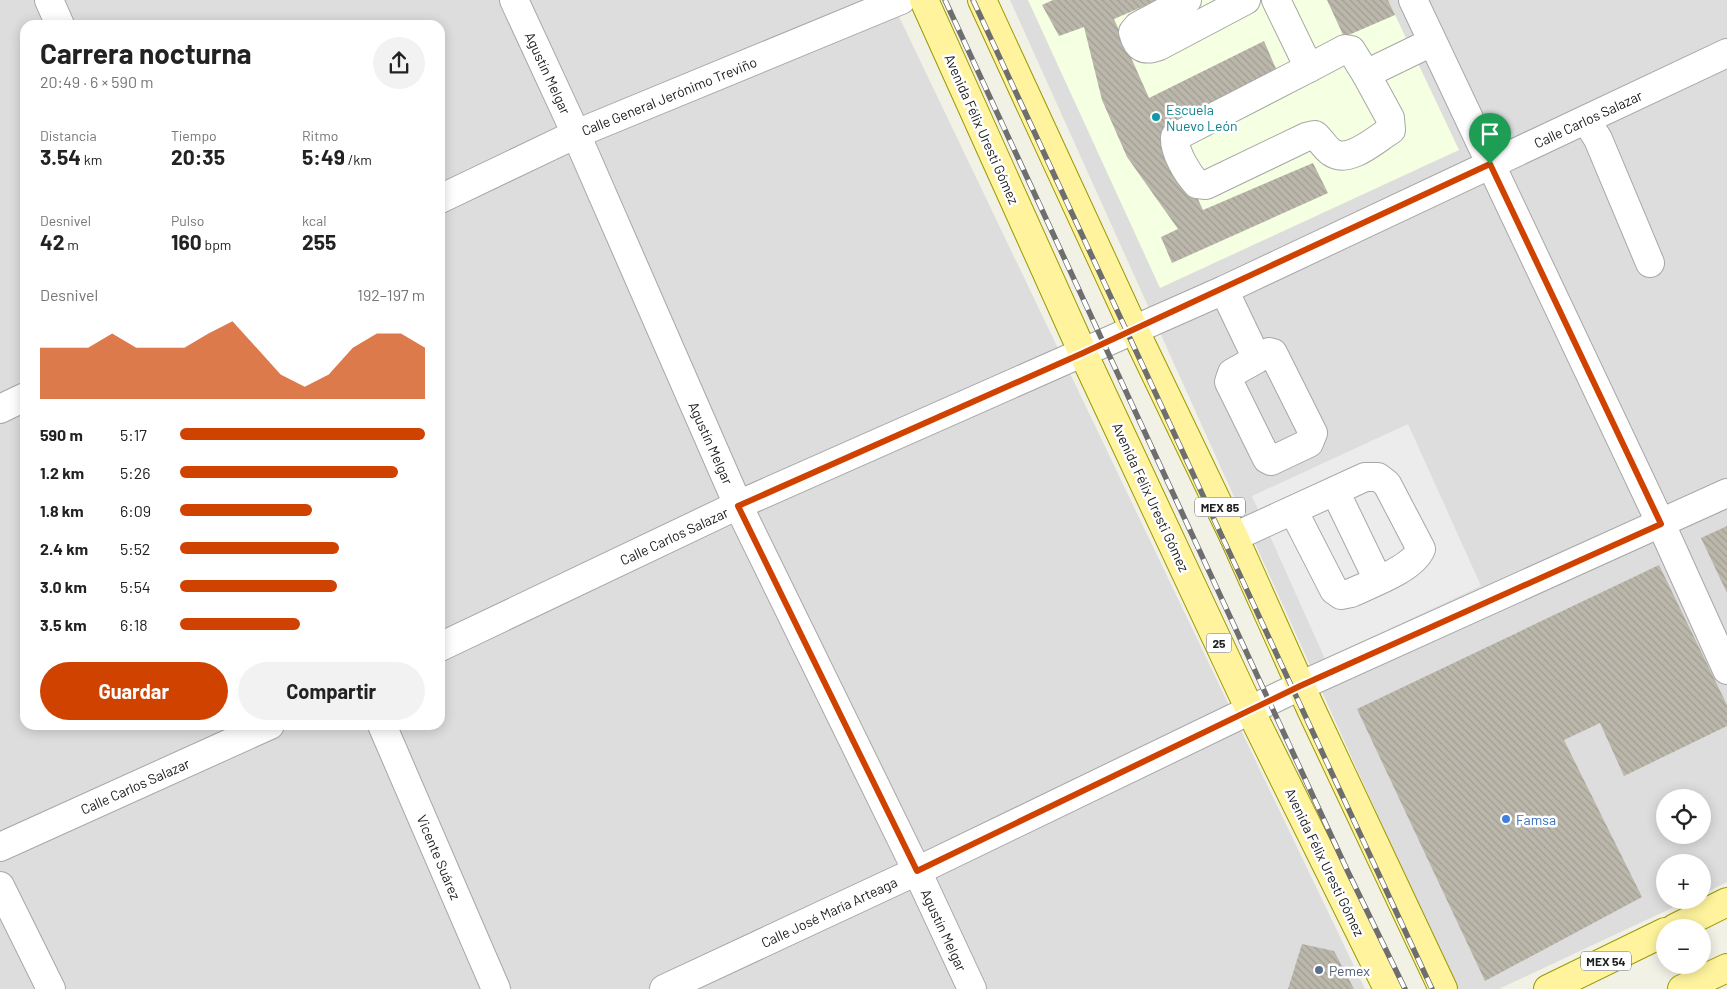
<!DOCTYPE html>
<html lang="es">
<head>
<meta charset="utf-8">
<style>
	body { margin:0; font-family:Barlow,sans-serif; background:#f2f2f2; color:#222; height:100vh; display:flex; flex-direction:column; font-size:19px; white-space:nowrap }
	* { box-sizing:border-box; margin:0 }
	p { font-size:16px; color:#767676 }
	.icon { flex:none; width:28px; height:28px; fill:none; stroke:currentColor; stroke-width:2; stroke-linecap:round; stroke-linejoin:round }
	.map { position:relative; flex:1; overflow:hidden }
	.drawer { position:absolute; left:20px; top:20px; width:425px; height:710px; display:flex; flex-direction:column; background:#fff; border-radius:15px; box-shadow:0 2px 12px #0003 }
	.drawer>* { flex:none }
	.controls { position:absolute; left:1656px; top:789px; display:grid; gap:10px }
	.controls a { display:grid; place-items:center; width:55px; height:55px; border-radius:50%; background:#fff; box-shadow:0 2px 12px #0003; font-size:25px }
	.pin { position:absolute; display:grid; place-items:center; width:42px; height:42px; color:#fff; margin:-51px -21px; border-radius:50% 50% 50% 0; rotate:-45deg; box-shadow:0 0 5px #0007 }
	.pin .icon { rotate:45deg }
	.round { display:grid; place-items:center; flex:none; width:52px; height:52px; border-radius:26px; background:#f2f2f2 }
	.headline { display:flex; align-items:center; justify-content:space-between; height:85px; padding:0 20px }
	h1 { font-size:28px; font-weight:700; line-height:38px }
	.metrics { display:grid; grid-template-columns:repeat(3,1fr); gap:8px; height:85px; padding:5px 20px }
	.metrics div { display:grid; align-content:center }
	.metrics b { font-size:21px; font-weight:700 }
	.metrics small { font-size:14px; font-weight:400 }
	.metrics p { font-size:14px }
	.chart { height:140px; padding:10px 20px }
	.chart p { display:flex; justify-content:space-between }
	.chart svg { width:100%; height:90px; margin-top:5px; fill:#d04200; opacity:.7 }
	.cta { display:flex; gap:10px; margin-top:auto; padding:10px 20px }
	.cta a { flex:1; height:58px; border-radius:30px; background:#d04200; color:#fff; font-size:20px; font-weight:700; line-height:58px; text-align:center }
	.cta a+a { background:#f2f2f2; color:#222 }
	ul { padding:0 20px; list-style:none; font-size:16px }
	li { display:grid; grid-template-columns:80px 60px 1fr; align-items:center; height:38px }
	li i { height:12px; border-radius:6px; background:#d04200 }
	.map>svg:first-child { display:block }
</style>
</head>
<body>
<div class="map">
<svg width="1727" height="989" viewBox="0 0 1727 989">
	<defs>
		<pattern id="building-back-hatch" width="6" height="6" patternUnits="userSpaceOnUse" patternTransform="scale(1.25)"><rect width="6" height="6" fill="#bbb7ab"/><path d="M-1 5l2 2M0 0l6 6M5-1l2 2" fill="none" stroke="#a09d93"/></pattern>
	</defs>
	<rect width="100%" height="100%" fill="#f1f1e6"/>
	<g fill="#dedddd" fill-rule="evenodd">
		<path d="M0 0H891L1365 989H0ZM25 25H440V725H25Z"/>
		<path d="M1010 0H1727V882L1703 894 1702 862H1665V900H1689L1499 989H1456ZM1665 798H1702V835H1665Z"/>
	</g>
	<polygon fill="#f5ffe1" points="1028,0 1388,0 1459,150 1160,288"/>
	<polygon fill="#ececec" points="1408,424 1481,586 1325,659 1252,496"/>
	<g fill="url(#building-back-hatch)">
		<polygon points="1053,0 1158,0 1114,19 1149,98 1264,41 1280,78 1168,134 1203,210 1313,163 1328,193 1172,263 1161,237 1178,229 1127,157 1102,100 1084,27 1059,36 1042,5"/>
		<polygon points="1327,0 1388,0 1395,15 1344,37"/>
		<polygon points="1727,526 1727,593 1701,538"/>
		<polygon points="1659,565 1727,705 1727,726 1624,776 1600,723 1564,740 1642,897 1485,981 1357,709"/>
		<polygon points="1302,944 1334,951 1354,989 1288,989"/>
	</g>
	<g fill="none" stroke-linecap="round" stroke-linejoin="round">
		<g stroke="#a7a7a7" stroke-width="30">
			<g id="minor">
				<polyline points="49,0 60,25"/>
				<polyline points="514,0 576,134 738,505 917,871 972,989"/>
				<path d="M1187 0 1138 26 1133 32C1137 48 1144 52 1159 46L1246 0"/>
				<polyline points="1276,0 1309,68 1345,49 1351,50 1366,74"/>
				<polyline points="1413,0 1661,524 1727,670"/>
				<path d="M1309 68 1175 137C1174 152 1187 173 1197 184L1206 185 1306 137 1315 135C1321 140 1325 148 1331 152 1349 165 1376 139 1391 130L1390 118 1366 74 1432 42"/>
				<polyline points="1586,120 1598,139 1650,263"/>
				<polyline points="440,199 576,134 901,0"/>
				<polyline points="1224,290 1257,359 1269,352 1273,353 1313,433 1309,443 1271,461 1267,459 1229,382 1232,373 1257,359"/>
				<polyline points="0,409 25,397"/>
				<polyline points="1335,491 1378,580"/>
				<path d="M1234 537C1278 517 1322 497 1365 477H1378L1387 484 1421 549C1413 569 1370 584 1351 593L1341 595 1334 590 1293 510"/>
				<polyline points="440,647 738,505 1224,290 1727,53"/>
				<polyline points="382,725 496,989"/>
				<polyline points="0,847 270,725"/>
				<polyline points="0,886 51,989"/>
				<polyline points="664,989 917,871 1300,686 1727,493"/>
			</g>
		</g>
		<g stroke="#9c9900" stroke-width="30">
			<g id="major">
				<polyline points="924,0 1083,353 1250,710 1388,989"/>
				<polyline points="982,0 1134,329 1234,537 1311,709 1443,989"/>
				<polyline points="1675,928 1727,902"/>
				<polyline points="1548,989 1665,932"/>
				<polyline points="1682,989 1727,968"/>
			</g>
		</g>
		<use href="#minor" stroke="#fff" stroke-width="28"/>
		<use href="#major" stroke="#fff49d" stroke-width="28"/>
		<g stroke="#6e6e6e" stroke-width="5.5">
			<g id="rail">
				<polyline points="945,0 1348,872 1405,989"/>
				<polyline points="973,0 1432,989"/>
			</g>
		</g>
		<use href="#rail" stroke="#fff" stroke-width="4" stroke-dasharray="11" stroke-linecap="butt"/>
	</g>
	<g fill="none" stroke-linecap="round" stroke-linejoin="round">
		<g stroke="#fff" stroke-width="10">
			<polygon id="route" points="1490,164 1661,524 1300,686 917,871 738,506 1083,353"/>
		</g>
		<use href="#route" stroke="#d04200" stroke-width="6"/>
	</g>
	<circle fill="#0f9aa8" stroke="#fff" stroke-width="2" cx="1156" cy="117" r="5"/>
	<circle fill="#3f7fe0" stroke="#fff" stroke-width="2" cx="1506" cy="819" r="5"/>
	<circle fill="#5c6f8a" stroke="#fff" stroke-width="2" cx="1319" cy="970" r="5"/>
	<g text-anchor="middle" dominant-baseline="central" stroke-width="5" stroke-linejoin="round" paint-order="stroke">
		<g fill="#fff" stroke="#636363" stroke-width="1">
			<rect x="1195" y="497.5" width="50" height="19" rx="4"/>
			<rect x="1206.5" y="633.5" width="25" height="19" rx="4"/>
			<rect x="1581" y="951.5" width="50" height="19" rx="4"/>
		</g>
		<g font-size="12" font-weight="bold" fill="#202020">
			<text x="1220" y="507">MEX 85</text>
			<text x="1219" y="643">25</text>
			<text x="1606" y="961">MEX 54</text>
		</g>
		<g font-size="14" fill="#202020" stroke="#fff">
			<text transform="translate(548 73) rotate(65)">Agustín Melgar</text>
			<text transform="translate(669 96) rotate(-22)">Calle General Jerónimo Treviño</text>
			<text transform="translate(1588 119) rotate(-25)">Calle Carlos Salazar</text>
			<text transform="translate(982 129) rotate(66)">Avenida Félix Uresti Gómez</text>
			<text transform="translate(711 443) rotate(66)">Agustín Melgar</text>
			<text transform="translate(1151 497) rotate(65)">Avenida Félix Uresti Gómez</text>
			<text transform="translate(674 536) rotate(-25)">Calle Carlos Salazar</text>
			<text transform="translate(135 786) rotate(-24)">Calle Carlos Salazar</text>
			<text transform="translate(439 857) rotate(67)">Vicente Suárez</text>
			<text transform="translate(1325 862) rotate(64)">Avenida Félix Uresti Gómez</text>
			<text transform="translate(829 912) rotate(-25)">Calle José María Arteaga</text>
			<text transform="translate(944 930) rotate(65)">Agustín Melgar</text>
		</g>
		<g font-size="14" fill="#0d838f" stroke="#fff" text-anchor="start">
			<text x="1166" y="109">Escuela<tspan x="1166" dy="16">Nuevo León</tspan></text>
		</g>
		<g font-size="14" fill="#366cbe" stroke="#fff" text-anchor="start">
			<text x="1516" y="819">Famsa</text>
		</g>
		<g font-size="14" fill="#4e5e75" stroke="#fff" text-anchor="start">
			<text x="1329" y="970">Pemex</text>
		</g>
	</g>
</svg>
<div class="controls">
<a><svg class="icon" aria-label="locate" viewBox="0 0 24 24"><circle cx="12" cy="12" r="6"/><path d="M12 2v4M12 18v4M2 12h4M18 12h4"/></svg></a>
<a>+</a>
<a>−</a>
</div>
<div class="pin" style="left:1490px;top:164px;background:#1e9e55"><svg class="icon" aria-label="arrive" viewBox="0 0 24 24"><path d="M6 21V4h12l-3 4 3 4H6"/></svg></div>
<section class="drawer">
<div class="headline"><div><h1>Carrera nocturna</h1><p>20:49 · 6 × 590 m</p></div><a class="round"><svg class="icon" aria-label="share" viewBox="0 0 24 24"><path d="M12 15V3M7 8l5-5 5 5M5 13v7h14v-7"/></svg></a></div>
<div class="metrics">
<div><p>Distancia</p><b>3.54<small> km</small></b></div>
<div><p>Tiempo</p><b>20:35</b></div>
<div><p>Ritmo</p><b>5:49<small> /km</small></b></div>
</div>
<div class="metrics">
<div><p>Desnivel</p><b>42<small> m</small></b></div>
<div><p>Pulso</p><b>160<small> bpm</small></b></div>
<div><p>kcal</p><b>255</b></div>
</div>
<div class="chart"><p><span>Desnivel</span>192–197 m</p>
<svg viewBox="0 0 160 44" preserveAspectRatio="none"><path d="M0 44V19L10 19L20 19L30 12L40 19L50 19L60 19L70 12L80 6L90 19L100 32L110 38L120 32L130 19L140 12L150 12L160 19V44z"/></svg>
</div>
<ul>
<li><b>590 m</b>5:17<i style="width:100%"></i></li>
<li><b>1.2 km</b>5:26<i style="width:89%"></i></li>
<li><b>1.8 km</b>6:09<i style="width:54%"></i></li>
<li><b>2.4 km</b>5:52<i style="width:65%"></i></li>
<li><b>3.0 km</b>5:54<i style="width:64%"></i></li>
<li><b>3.5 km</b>6:18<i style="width:49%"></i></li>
</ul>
<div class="cta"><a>Guardar</a><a>Compartir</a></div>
</section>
</div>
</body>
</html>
